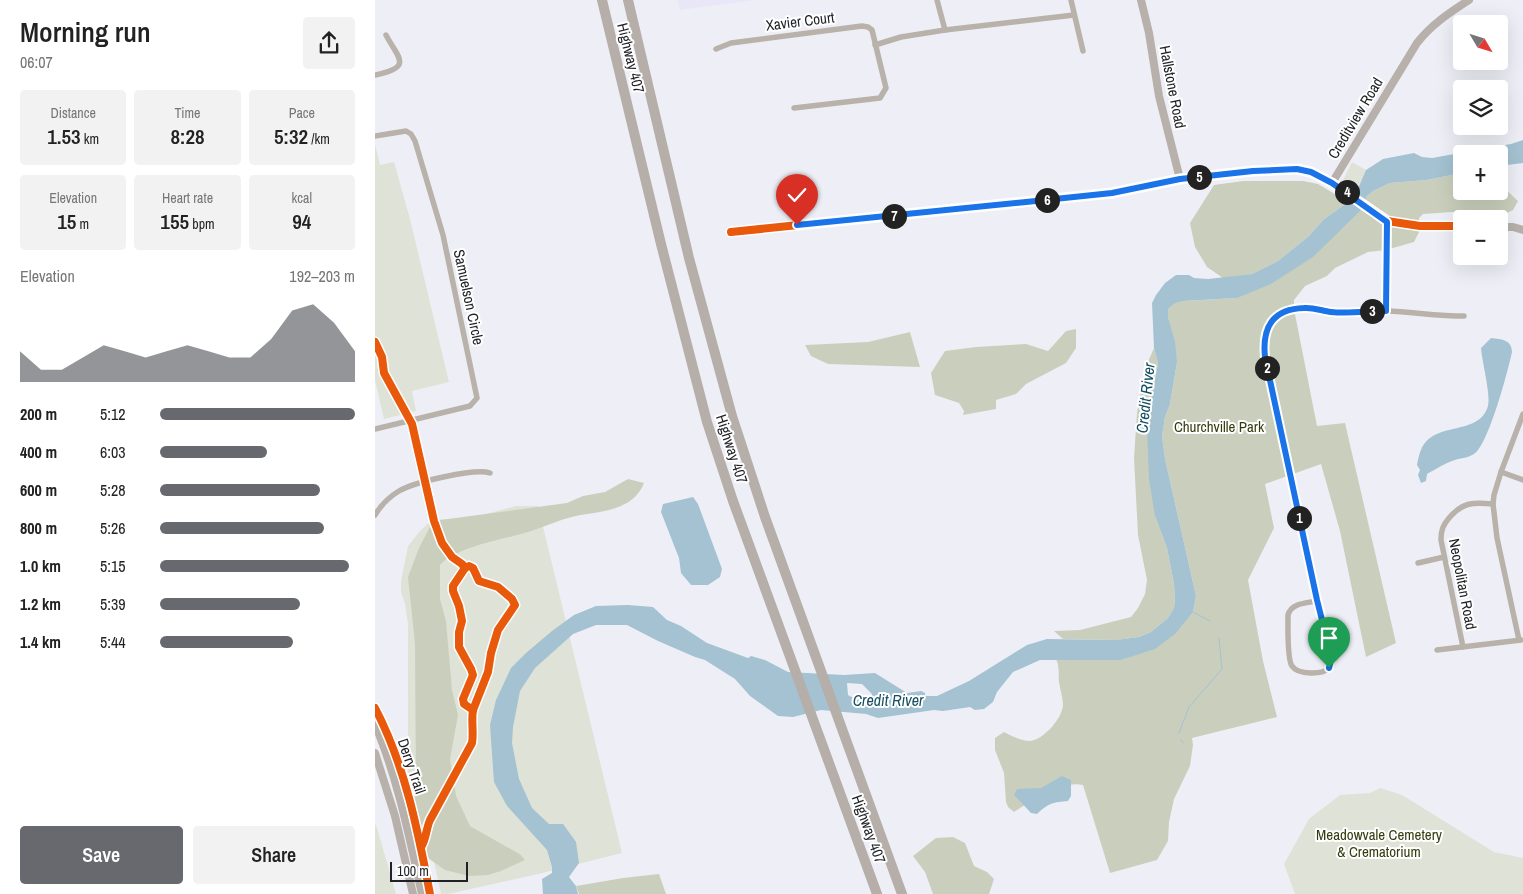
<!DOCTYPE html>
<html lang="en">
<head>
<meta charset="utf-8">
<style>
	body { margin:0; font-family:"Archivo Narrow",sans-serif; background:#f2f2f2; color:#222; height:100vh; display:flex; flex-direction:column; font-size:19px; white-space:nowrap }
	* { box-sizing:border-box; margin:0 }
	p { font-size:16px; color:#767676 }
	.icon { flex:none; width:28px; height:28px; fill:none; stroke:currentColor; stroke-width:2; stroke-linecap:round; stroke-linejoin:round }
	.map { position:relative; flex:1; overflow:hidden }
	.sheet { display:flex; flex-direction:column; background:#fff; width:375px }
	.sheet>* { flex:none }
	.needle { width:32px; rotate:128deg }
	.fabs { position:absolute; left:1078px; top:15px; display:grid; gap:10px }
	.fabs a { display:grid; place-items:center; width:55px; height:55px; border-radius:5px; background:#fff; box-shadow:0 5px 20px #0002; font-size:25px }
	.scale { position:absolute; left:15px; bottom:12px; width:78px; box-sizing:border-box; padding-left:5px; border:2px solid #1f2125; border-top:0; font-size:14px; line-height:18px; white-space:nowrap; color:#1f2125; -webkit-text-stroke:4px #fff; paint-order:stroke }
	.pin { position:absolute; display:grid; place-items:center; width:42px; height:42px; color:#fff; margin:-51px -21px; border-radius:50% 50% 50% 0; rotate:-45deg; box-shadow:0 0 5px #0007 }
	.pin .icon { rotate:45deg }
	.km { position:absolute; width:25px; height:25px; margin:-12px; border-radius:50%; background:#222; color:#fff; font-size:14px; line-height:25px; text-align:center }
	.round { display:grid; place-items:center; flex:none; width:52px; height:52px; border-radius:5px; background:#f2f2f2 }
	.overview { display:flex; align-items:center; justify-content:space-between; height:85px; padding:0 20px }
	h1 { font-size:28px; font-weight:600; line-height:38px }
	.metrics { display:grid; grid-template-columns:repeat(3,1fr); gap:8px; height:85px; padding:5px 20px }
	.metrics div { display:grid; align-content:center; border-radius:5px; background:#f2f2f2; text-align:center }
	.metrics b { font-size:21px; font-weight:600 }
	.metrics small { font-size:14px; font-weight:400 }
	.metrics p { font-size:14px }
	.chart { height:140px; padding:10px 20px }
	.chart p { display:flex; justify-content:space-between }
	.chart svg { width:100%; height:90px; margin-top:5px; fill:#67696e; opacity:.7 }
	.primary-button { display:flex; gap:10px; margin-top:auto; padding:10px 20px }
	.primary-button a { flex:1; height:58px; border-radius:5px; background:#67696e; color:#fff; font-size:20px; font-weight:600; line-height:58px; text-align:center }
	.primary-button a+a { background:#f2f2f2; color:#222 }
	ul { padding:0 20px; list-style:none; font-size:16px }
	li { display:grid; grid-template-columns:80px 60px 1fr; align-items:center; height:38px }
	li i { height:12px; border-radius:6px; background:#67696e }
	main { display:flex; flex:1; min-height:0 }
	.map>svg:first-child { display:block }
</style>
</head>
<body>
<main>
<section class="sheet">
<div class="overview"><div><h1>Morning run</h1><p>06:07</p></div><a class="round"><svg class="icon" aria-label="share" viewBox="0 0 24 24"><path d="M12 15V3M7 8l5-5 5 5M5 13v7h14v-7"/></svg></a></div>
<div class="metrics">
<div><p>Distance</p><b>1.53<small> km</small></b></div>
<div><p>Time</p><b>8:28</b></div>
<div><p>Pace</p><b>5:32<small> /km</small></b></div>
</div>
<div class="metrics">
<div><p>Elevation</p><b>15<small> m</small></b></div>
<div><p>Heart rate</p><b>155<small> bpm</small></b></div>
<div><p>kcal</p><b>94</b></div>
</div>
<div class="chart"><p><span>Elevation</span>192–203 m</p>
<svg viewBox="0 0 160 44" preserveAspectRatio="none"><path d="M0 44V29L10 38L20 38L30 32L40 26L50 29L60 32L70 29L80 26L90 29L100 32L110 32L120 23L130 9L140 6L150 15L160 29V44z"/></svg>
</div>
<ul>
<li><b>200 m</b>5:12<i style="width:100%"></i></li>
<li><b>400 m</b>6:03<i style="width:55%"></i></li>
<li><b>600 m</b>5:28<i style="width:82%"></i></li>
<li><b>800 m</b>5:26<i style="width:84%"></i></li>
<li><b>1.0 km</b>5:15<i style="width:97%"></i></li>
<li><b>1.2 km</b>5:39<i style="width:72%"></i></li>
<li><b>1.4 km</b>5:44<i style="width:68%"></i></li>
</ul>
<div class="primary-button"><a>Save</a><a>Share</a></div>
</section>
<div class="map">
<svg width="1148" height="894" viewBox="0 0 1148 894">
	<rect width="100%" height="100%" fill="#eeeff6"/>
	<polygon fill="#e9e7f7" points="302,0 381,0 305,10"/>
	<g fill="#dfe2d6">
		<polygon points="0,144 5,165 19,162 35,219 74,382 37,391 41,411 9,419 0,380"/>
		<polygon points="977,162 991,170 982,191 979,195 966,184"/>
		<polygon points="141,506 163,506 247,853 163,874 73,894 66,894 51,824 33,777 33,624 30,604 26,592 26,581 33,546 45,531 57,520 96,518"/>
		<polygon points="1005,788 1027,795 1119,852 1148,858 1148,894 920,894 909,864 934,819 965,795 995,793"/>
		<polygon points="0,824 2,828 21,894 0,894"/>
	</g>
	<g fill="#cacfbd">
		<path d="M1086 173V191H1124V183L1143 201 1138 210 1126 216 1077 212 1048 214 1044 218 1045 230 1039 242 1011 250 993 252 960 268 952 276 930 286 919 300V309L942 426 970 423 1021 643 991 657 965 531 946 464 890 484 899 528 873 580 888 661 902 717 817 738 818 745 815 766 799 799 794 822 793 841 782 860 735 873 708 785C687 780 657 800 639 812L633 807 631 802 629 773 620 750V738L629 732C637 736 646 741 655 741 668 740 687 719 688 705 688 698 685 689 684 682 683 674 685 667 681 659L746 660 757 656 818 612 821 596 790 459 787 436 790 417 795 404 802 362 793 317V309L800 302 808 301 862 298 986 210 992 196 998 191 1015 183 1052 180Z"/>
		<polygon points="868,181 928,181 943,184 973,202 948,220 934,236 903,261 877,274 848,278 832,267 820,247 815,223 839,185"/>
		<polygon points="701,329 701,348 691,363 651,384 641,394 621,400 621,409 588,415 589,411 584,403 560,395 556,373 570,351 601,347 651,344 673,351 691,331"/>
		<polygon points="535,332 545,367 453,364 436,356 430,345 493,342"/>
		<polygon points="779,348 783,363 779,380 780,516 792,548 799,584 800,599 799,608 793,618 776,632 764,637 740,640 688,639 679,631 705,630 756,617 763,608 770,594 772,580 763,535 759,458 762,413 770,369"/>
		<path d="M253 479 269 483C258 511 226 511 201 516 182 520 165 529 146 534 124 540 80 548 65 565V599L71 621 77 690 83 715 75 759 81 796 95 826 146 855 150 860 126 871 113 875 94 876 70 870 43 851 38 833 35 807 41 793 40 644 33 577 44 548 58 521 192 503 208 496 230 492Z"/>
		<polygon points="578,837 590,843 599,866 612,872 619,879 614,894 558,894 550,872 538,856 561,838"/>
		<polygon points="284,874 291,894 204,894 201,886 248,878"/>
	</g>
	<g fill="#a4c2d1" fill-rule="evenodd">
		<path d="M1148 140V163L1124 166V154H1086V173L1052 180 1015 183 998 191 992 196 986 210 938 257 896 284 862 298 808 301 800 303 793 309V317L800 342 802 362 795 404 790 417 787 436 790 459 821 596 818 612 800 634 780 649 746 660H665L638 672 622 692 618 702 609 709 600 710 595 707 568 711 559 710 503 718 491 714 446 710 418 717 403 716 375 696 360 679 330 660 320 657 283 641 252 625H221L198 634 160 668 145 691 138 727 137 743 144 779 157 808 174 824H188L201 842 204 863 194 877 201 886 203 894H168L167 879 177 873V867L172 850 132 806 119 782 115 725 121 700 136 668 151 653 177 631 199 615 221 606 253 605 278 607 292 620 306 626 332 643 373 658 376 656 390 660 413 672 469 675 500 673 532 693 546 691 550 693V696H562L594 681 652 645 672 639 740 640 764 637 776 632 793 618 799 608 800 599 799 584 792 548 780 516 774 479 772 428 774 411 783 363 779 348 777 303 781 295 790 283 801 275H814L819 278 833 279 877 274 903 261 934 236 948 220 973 202 982 191 991 170 1008 159 1039 153 1047 157 1057 158 1136 144ZM472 683 487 684 497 694 496 698 494 700C487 696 479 700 473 695Z"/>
		<path d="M1116 338C1127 339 1137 340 1137 352 1133 371 1113 446 1099 454 1093 458 1086 458 1080 460 1070 463 1061 469 1052 474L1051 481 1046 483 1043 475 1045 470 1042 465C1043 460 1044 454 1046 450 1058 420 1104 437 1113 406 1116 396 1107 361 1106 348Z"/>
		<polygon points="318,497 323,504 347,569 345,577 333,585 316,585 306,573 304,558 286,512 288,504"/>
		<path d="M687 776 696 780V796L693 801C678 802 674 803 662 814L656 813 639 795 642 789 666 788Z"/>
	</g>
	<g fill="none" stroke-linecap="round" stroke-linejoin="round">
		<g stroke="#a4c2d1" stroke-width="1">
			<polyline points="818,612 835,621"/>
			<polyline points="804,733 814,707 847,669 844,638"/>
			<polyline points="806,740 808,743"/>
		</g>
		<g stroke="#b9b2aa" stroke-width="5.5">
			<polyline points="562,0 570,30"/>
			<polyline points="696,0 708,51"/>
			<polyline points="500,45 526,37 570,30 699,15"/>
			<polyline points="341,49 356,43 487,26 493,27 497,30 511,88 505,98 419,108"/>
			<path d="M0 75C39 67 23 58 11 35"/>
			<polyline points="0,136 31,131 36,134 40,141 68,235 102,398 95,406 0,429"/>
			<polyline points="356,232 737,193 805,179"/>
			<polyline points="1011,311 1012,221"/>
			<polyline points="1126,472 1148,480"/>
			<path d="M0 515C6 505 14 497 24 491 39 482 100 468 115 473"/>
			<polyline points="1043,563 1069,557"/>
			<path d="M942 601C931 603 916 603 913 615 913 626 912 659 917 666 923 675 948 675 954 668 956 665 956 660 956 656L942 601 890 357C888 340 889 319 909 311 926 305 941 311 958 312 976 313 994 310 1012 311 1038 312 1063 316 1089 316"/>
			<polyline points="1144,640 1122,538 1118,504 1119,495 1126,472 1148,414"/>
			<path d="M1088 647 1066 540C1066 530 1068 525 1074 518 1088 502 1098 502 1118 504"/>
			<polyline points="1062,650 1146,640"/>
		</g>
		<g stroke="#b8b0aa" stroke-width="8">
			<polyline points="766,0 774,33 784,96 805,179 878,171 930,170 957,183 1012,221 1045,226 1086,226"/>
			<path d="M957 183 1042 43C1057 24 1074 13 1094 0"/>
			<polyline points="1124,227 1138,227 1148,230"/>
			<path d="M0 724C23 779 34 836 47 894"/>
			<polyline points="0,753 20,816 38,894"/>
		</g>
		<g stroke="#b5aea9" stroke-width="10">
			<polyline points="227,0 286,244 332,422 358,501 502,894"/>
			<polyline points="253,0 314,258 357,416 390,517 527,894"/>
		</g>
		<g stroke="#fff" stroke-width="11">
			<g id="cycleway">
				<polyline points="356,232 737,193 805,179 878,171 922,169 936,172 957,183 1012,221 1045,226 1086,226"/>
				<path d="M0 342 7 357 9 373 37 424 59 521 67 543 77 557 87 564 90 568 78 586V591L84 606 87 621 84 632V647L96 669 98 675 88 699 89 704 98 710C96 721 99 733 97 743L55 820C51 829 51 840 46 847"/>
				<polyline points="90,568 94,566 98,568 104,581 123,587 137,599 140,605 123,630 116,653 113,672 98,710"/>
				<path d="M0 708C30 765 43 831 55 894"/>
			</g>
		</g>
		<use href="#cycleway" stroke="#e8590c" stroke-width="8"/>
	</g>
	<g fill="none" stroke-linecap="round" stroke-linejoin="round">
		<g stroke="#fff" stroke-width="10">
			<path id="route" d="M422 225 651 202 737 193 805 179 878 171 922 169 936 172 957 183 1012 222 1011 311C993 311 974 314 956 312 947 311 938 307 929 308 897 309 887 328 890 357L942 600 955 652 956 660 954 668"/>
		</g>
		<use href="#route" stroke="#1a73e8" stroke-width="6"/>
	</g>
	<g text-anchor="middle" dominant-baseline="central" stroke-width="4" stroke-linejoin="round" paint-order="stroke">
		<g font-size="15" fill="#1f2125" stroke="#fff">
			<text transform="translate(425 21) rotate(-7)">Xavier Court</text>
			<text transform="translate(256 58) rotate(76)">Highway 407</text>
			<text transform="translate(798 87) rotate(79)">Hallstone Road</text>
			<text transform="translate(980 118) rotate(-59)">Creditview Road</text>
			<text transform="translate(94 297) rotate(78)">Samuelson Circle</text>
			<text transform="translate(357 449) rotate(72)">Highway 407</text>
			<text transform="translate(1088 584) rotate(79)">Neopolitan Road</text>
			<text transform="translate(37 766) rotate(71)">Derry Trail</text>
			<text transform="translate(494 829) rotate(70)">Highway 407</text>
		</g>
		<g font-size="15" fill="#353c0e" stroke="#fff">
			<text x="844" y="426">Churchville Park</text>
			<text x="1004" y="834">Meadowvale Cemetery<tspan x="1004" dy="17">&amp; Crematorium</tspan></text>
		</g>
		<g font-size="16" font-style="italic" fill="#154f63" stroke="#fff">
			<text transform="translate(770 398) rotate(-84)">Credit River</text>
			<text x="513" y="700">Credit River</text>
		</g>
	</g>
</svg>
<div class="fabs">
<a><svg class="needle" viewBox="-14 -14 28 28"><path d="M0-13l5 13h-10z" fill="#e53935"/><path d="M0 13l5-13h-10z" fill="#767676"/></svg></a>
<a><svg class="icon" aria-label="layers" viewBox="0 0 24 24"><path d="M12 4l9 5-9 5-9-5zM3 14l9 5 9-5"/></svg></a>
<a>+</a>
<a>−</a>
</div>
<div class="scale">100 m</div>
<div class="pin" style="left:954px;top:668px;background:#1e9e55"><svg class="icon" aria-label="arrive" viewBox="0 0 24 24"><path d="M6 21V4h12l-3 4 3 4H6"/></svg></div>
<div class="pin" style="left:422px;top:225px;background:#d93025"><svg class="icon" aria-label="check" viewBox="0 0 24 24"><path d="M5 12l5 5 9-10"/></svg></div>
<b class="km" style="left:924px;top:518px">1</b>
<b class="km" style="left:892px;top:368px">2</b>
<b class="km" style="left:997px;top:311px">3</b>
<b class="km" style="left:972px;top:192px">4</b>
<b class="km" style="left:824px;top:177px">5</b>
<b class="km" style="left:672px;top:200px">6</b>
<b class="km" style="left:519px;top:216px">7</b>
</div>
</main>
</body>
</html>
